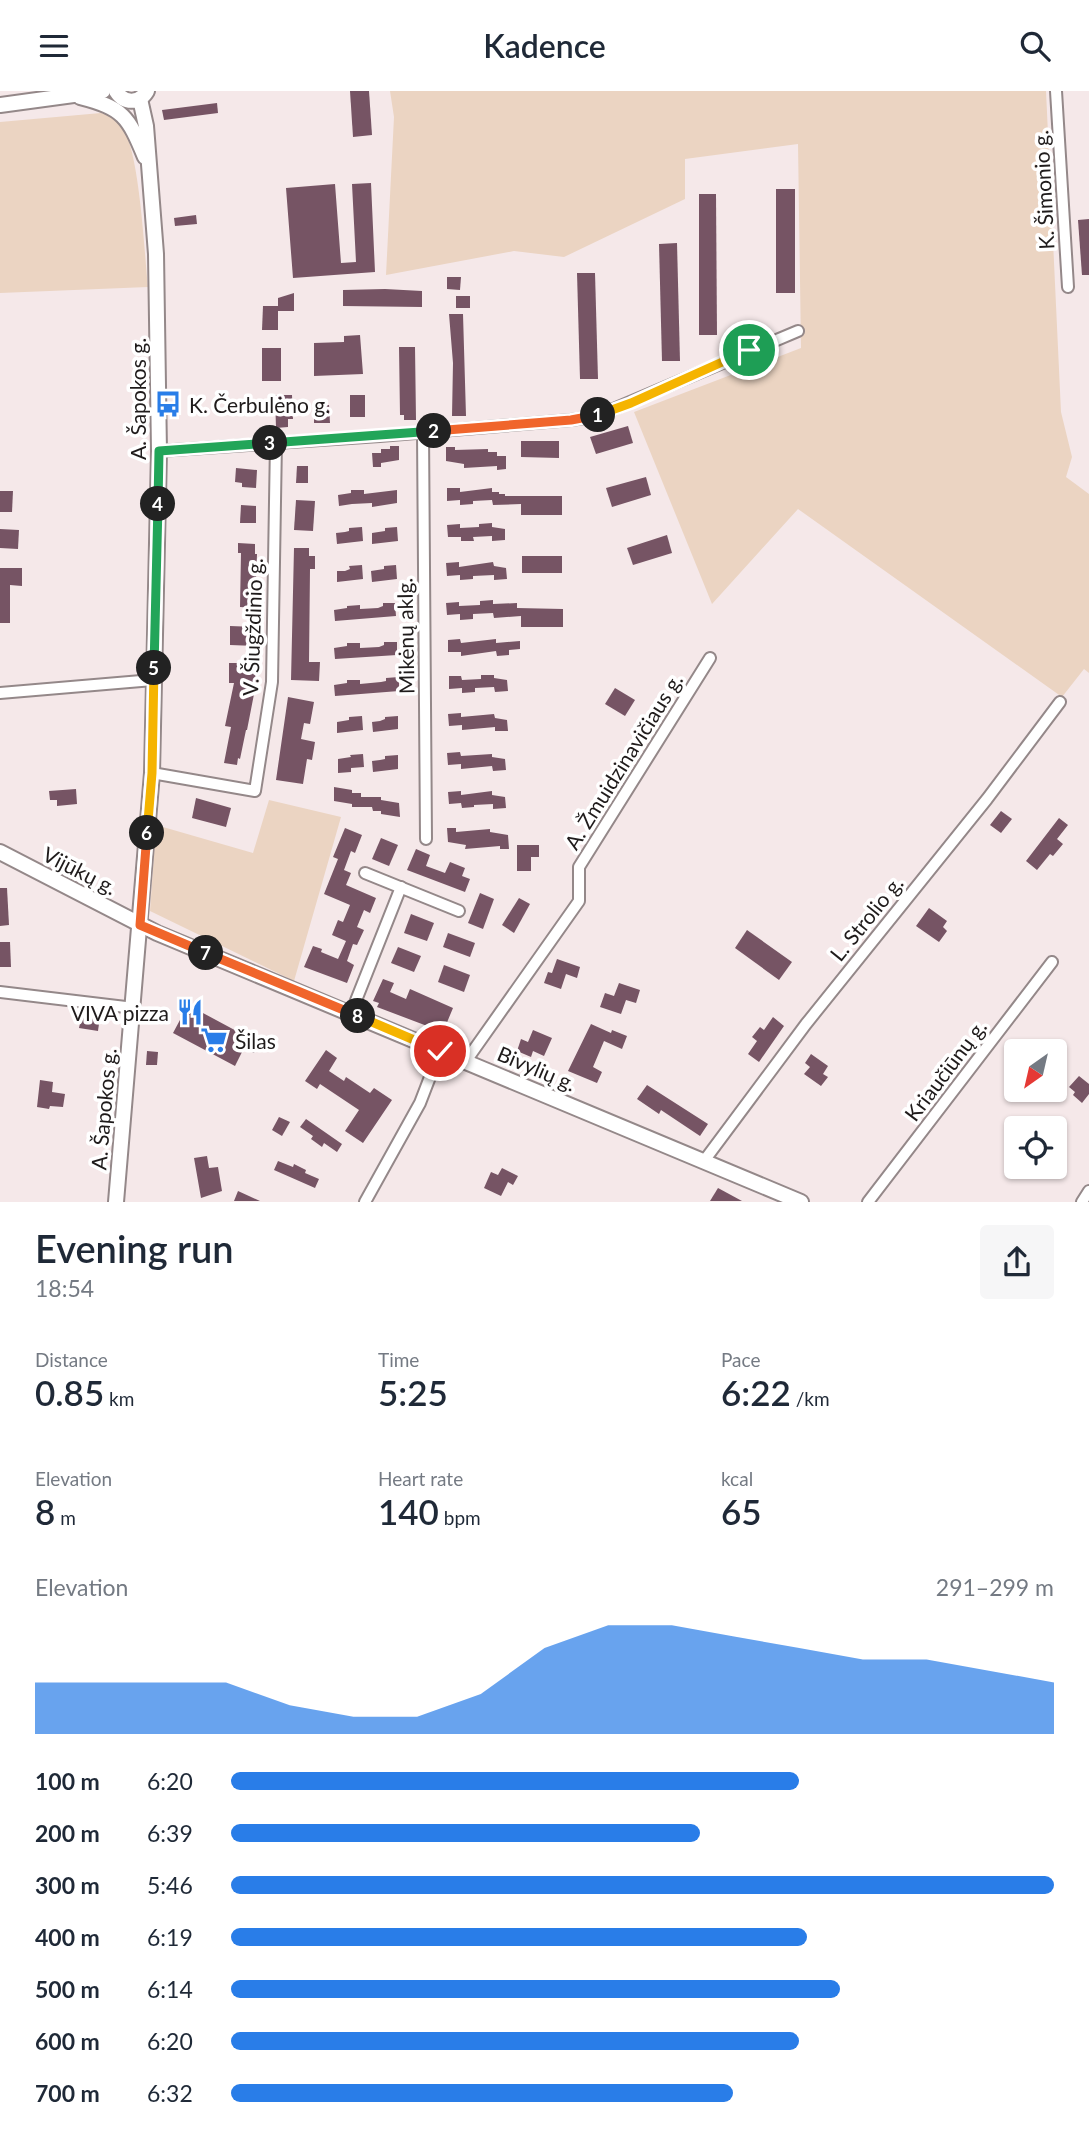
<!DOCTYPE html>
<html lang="en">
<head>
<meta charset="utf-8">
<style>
	body { margin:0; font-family:Lato,sans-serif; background:#f6f6f7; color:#1f2937; height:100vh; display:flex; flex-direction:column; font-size:26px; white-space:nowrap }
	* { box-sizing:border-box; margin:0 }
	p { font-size:23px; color:#747a83 }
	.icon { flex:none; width:38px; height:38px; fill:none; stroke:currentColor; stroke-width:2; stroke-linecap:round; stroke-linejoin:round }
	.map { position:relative; height:1111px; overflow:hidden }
	.sheet { display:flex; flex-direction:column; background:#fff; flex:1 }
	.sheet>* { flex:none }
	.needle { width:46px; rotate:214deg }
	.tools { position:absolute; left:1004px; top:948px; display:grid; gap:14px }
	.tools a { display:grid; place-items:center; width:63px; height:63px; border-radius:7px; background:#fff; box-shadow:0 2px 5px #0004; font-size:35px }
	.pin { position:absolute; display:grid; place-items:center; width:60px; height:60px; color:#fff; margin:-30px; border:4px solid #fff; border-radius:50%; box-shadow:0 2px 7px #0007 }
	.km { position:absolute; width:35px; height:35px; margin:-18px; border-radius:50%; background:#222; color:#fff; font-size:19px; line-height:35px; text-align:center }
	.round { display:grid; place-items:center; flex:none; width:74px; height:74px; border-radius:7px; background:#f6f6f7 }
	.summary { display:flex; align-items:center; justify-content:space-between; height:119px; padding:0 35px }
	h1 { font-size:38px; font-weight:600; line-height:52px }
	.metrics { display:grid; grid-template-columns:repeat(3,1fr); gap:10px; height:119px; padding:7px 35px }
	.metrics div { display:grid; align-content:center }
	.metrics b { font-size:35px; font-weight:600 }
	.metrics small { font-size:19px; font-weight:400 }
	.metrics p { font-size:19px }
	.chart { height:196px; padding:14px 35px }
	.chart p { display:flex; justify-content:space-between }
	.chart svg { width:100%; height:126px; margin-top:7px; fill:#297de8; opacity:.7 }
	ul { padding:0 35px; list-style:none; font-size:23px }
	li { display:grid; grid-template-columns:112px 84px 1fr; align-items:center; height:52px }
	li i { height:18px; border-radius:9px; background:#297de8 }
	header { display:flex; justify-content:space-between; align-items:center; height:91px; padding:0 35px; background:#fff; font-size:32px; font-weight:600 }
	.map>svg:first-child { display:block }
</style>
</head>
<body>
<header><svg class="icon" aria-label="menu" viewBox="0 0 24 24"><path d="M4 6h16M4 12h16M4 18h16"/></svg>Kadence<svg class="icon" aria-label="search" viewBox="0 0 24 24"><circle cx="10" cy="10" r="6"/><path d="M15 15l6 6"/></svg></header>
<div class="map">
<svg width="1089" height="1111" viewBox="0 0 1089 1111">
	<rect width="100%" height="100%" fill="#f5e8e9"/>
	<g fill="#ebd4c2">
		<polygon points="390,0 1046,0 1061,321 1072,366 1066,386 1089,403 1089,582 1084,578 1062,606 798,418 712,513 634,321 801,257 798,53 685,68 685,108 564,166 514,160 386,184 394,26"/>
		<path d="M101 22C109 23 115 25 120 31 140 57 144 160 148 196L0 202V31Z"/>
		<polygon points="269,709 341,726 294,890 150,820 156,734 253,762"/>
	</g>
	<g fill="#765464">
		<polygon points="350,0 369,0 372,44 353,46"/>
		<polygon points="217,12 218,22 164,29 162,19"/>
		<polygon points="371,92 375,181 293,187 286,97 335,93 341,172 356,171 352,93"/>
		<rect x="776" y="98" width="19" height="104"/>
		<polygon points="699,103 716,103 717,244 699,244"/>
		<polygon points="196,124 197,133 175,135 174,127"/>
		<polygon points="1089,128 1089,184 1082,184 1078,129"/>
		<polygon points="677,152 680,270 662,270 659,153"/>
		<polygon points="577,182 595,182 598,288 580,288"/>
		<polygon points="447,186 461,186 460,199 447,198"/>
		<polygon points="385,198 422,200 422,216 343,215 343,199"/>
		<polygon points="294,202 294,220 278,220 278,207"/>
		<rect x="456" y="205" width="14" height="12"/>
		<polygon points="263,215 278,215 278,239 262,239"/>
		<polygon points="449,223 463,223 466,325 452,325 453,272"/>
		<polygon points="360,244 363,283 314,285 314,252 344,251 344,245"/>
		<polygon points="399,256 415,256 416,329 404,329 404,324 400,324"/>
		<rect x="262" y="257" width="19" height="33"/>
		<polygon points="275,304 292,304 293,328 288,328 288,336 276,337"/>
		<rect x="350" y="304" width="15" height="22"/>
		<polygon points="314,314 329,314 330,332 314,332"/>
		<polygon points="628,335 633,352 596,363 590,346"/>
		<polygon points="521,350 559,350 559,367 521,366"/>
		<polygon points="390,355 399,355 399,369 381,372 381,376 373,376 372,362 381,362 381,358 390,358"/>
		<polygon points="446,356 455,356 455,359 488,358 488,361 497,361 497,365 506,365 506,378 497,379 497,375 464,377 464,373 446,370"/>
		<polygon points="297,375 308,375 308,392 296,392"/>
		<polygon points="236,377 257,379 256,397 242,396 242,392 235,391"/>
		<polygon points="646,386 651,404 612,416 606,397"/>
		<polygon points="447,397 460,397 460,401 492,397 492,401 499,401 499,403 505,403 505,405 562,405 562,424 521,424 521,413 493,414 492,409 473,410 473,413 460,414 460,409 447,410"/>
		<polygon points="351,399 364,399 364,403 397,399 397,412 372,416 372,412 352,413 339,415 338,404 351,402"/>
		<polygon points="0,400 13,400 12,421 0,421"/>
		<polygon points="296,409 315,410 313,440 294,439"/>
		<polygon points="241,414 256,415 256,432 240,432"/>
		<polygon points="492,432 492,436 505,438 505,449 492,450 492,445 473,446 474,450 461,450 461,446 448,446 447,434 460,433 460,437 479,436 479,433"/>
		<polygon points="362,436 363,450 337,453 336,442 345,441 349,440 349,437"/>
		<polygon points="397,436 398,450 372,453 372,442 385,440 385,437"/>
		<polygon points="0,438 19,439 18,458 0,457"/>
		<polygon points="667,444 672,462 633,474 627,457"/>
		<polygon points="238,452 255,453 255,463 257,463 255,517 240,516 241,462 238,462"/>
		<polygon points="294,457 309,457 309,465 315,465 315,478 310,478 309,571 320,571 319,590 291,589"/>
		<rect x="522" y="465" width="40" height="17"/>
		<polygon points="459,471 459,476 493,471 494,475 506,477 507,488 494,489 494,484 473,485 473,488 460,489 460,484 447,485 446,472"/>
		<polygon points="362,474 363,488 337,491 337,480 345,480 350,478 349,475"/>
		<polygon points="396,474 397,488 372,491 371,480 384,478 384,475"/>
		<polygon points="0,477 22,477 22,495 10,494 10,532 0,532"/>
		<polygon points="493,509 493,513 517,512 517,517 563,518 563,536 521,536 521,525 494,527 493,522 473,523 473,528 460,529 460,523 447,524 446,512 459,511 459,515 480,514 480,510"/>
		<polygon points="383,512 395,512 396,525 335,530 334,519 347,517 347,515 360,514 360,518 378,517 383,515"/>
		<polygon points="230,535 257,536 257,555 230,554"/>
		<polygon points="460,548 461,552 496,548 496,552 520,550 520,558 509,559 509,564 497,565 496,560 461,565 461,561 448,561 448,549"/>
		<polygon points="384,551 397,551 397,564 335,568 334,557 347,555 347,552 360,552 360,557 379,556 384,554"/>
		<polygon points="229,572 256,572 255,598 247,639 246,639 240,668 238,667 237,674 224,672 231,636 225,635 234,592 229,592"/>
		<polygon points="481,584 494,584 494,587 507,589 508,600 495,601 494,596 475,597 475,601 462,602 462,597 449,598 449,585 461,585 462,589 481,588"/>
		<polygon points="399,586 399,600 335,605 334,594 347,592 347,589 360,589 360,593 381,591 386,590 386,587"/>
		<polygon points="615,597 635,609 625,625 605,613"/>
		<polygon points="288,606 314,611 310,633 304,632 301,648 315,651 312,669 307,668 303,693 276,689"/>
		<polygon points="461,622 461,626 494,623 495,627 507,629 508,640 495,640 495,636 462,639 462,634 449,635 448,623"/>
		<polygon points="362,625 363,639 337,642 337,631 349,629 349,626"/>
		<polygon points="398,625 398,638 373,641 372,631 380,630 385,628 385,626"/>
		<polygon points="460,661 461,665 492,663 492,666 505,668 506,679 493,680 492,675 461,678 461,673 448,674 447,662"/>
		<polygon points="363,663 364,676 351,677 351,681 338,682 338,668 351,666 350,664"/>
		<polygon points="398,664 398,678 373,681 372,670 380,669 385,668 385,665"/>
		<polygon points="334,696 352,699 352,702 361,702 361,706 381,706 381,709 399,712 400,726 381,723 381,720 373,720 372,716 352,716 352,713 334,710"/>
		<polygon points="76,698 77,713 57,715 57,709 50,709 49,700"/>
		<polygon points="461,700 461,704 492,700 492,704 505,706 506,717 493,718 493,713 474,714 474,716 462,717 461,712 449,713 448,701"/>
		<polygon points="196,707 231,717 226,736 192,727"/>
		<polygon points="1001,720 1012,728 1001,742 990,734"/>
		<polygon points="1059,727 1068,734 1057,748 1063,753 1053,765 1050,763 1037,779 1026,770"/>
		<polygon points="345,737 362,744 355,762 351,760 344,779 351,782 346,794 376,807 370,822 364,819 357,836 364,839 357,854 353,853 347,870 354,874 347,892 304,876 313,855 322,858 321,861 338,868 346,850 332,844 338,829 343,831 350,814 324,803 338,768 333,766"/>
		<polygon points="447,737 456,737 456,741 490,738 490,741 508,744 509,758 500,758 500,755 465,758 466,754 448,751"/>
		<polygon points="381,747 398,754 389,775 372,768"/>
		<polygon points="517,754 539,754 539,766 531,766 531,780 517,780"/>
		<polygon points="416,758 430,764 426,775 445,782 450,771 465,777 462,785 470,788 465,801 407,779"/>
		<polygon points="0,797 7,797 9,834 0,835"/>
		<polygon points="480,802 494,808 483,838 468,832"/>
		<polygon points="519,807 530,813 514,842 502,834"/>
		<polygon points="929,817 947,830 943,836 947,840 939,851 916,835"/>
		<polygon points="411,823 434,832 427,850 404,842"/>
		<polygon points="747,839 792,871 779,889 735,857"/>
		<polygon points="448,842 475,852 470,866 443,856"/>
		<polygon points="0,851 10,851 11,876 0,876"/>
		<polygon points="398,856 421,865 414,881 391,872"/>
		<polygon points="557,868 580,876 577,887 566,883 561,898 544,892 548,881 552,882"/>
		<polygon points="444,874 470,884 464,901 438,891"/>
		<polygon points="383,888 394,892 390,901 406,908 410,898 453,917 443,941 377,916 379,912 373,910"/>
		<polygon points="619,892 640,899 636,912 626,909 621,923 600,916 605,902 614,905"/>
		<polygon points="188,914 259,952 254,962 244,957 235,975 173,942"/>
		<polygon points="82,923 100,925 98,940 79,937"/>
		<polygon points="773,926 784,935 759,971 748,963 757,950 752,946 760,936 764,939"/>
		<polygon points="591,933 611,942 612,939 627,945 622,958 604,950 593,976 602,981 597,992 568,980"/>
		<polygon points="533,939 552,947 544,965 533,960 531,966 517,960 521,948 528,951"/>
		<polygon points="326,959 337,967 329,980 344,990 346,986 370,1002 374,997 392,1009 363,1052 345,1040 359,1019 320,993 317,998 305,990"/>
		<polygon points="147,960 158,961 157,974 146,974"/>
		<polygon points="811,963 828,975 823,983 828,986 821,995 804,983 810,976 805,972"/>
		<polygon points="1079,985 1089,993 1089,1003 1082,1012 1073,1004 1075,1001 1069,996"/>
		<polygon points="40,989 53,991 52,1001 65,1003 63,1016 50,1015 49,1018 37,1016"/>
		<polygon points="647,994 708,1033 700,1045 661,1019 659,1023 637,1008"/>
		<polygon points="279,1026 290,1031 282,1045 272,1039"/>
		<polygon points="306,1028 342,1053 337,1061 324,1052 322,1056 311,1048 313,1045 300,1036"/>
		<polygon points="207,1065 209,1077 218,1076 222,1100 201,1107 194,1067"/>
		<polygon points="278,1070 293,1076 294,1073 306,1079 305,1082 319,1088 315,1097 274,1079"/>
		<polygon points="502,1077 518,1085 513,1094 508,1091 501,1105 484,1097 491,1081 498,1084"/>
		<polygon points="718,1097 742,1110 710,1110"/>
		<polygon points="238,1100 260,1110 234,1110"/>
	</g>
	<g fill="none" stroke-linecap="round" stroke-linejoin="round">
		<g stroke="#948889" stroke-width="14">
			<g id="street">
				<polyline points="1056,0 1068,196"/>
				<polyline points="423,341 426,748"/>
				<polyline points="159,360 380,345 571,329 597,325 798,240"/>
				<polyline points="0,602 153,589"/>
				<polyline points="152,682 255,700 272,591 276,351"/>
				<polyline points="365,782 459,820"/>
				<polyline points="0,901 134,917"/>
				<polyline points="351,922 401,796"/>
				<polyline points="466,970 579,810 579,776 710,567"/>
				<polyline points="704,1070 806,933 987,708 1060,611"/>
				<polyline points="365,1111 420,1012 440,960"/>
				<polyline points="868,1111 1052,871"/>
				<polyline points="1082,1111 1089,1100"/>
			</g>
		</g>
		<g stroke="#948889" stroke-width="18">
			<g id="secondary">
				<path d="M116 0C124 13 139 13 147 0"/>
				<path d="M80 6C123 17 128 25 145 66"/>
				<polyline points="0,14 103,0"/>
				<polyline points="0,761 157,842 801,1111"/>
				<polyline points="116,1111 152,682 159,360 156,163 146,35 140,8"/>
			</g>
		</g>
		<use href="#street" stroke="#fff" stroke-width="10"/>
		<use href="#secondary" stroke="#fff" stroke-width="14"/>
	</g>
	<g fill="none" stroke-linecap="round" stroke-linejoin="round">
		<g stroke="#fff" stroke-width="14">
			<polyline id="split-1" points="598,324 631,312 749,259"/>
		</g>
		<g stroke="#fff" stroke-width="14">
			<polyline id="split-2" points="434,340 571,329 598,324"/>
		</g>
		<g stroke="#fff" stroke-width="14">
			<polyline id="split-3" points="270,352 434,340"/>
		</g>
		<g stroke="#fff" stroke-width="14">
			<polyline id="split-4" points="158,413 159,360 270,352"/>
		</g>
		<g stroke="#fff" stroke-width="14">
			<polyline id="split-5" points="154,577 158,413"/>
		</g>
		<g stroke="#fff" stroke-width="14">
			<polyline id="split-6" points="147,742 152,682 154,577"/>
		</g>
		<g stroke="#fff" stroke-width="14">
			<polyline id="split-7" points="147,742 140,834 206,862"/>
		</g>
		<g stroke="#fff" stroke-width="14">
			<polyline id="split-8" points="206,862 358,925"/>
		</g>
		<g stroke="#fff" stroke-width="14">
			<polyline id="split-9" points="358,925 440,960"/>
		</g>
		<use href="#split-1" stroke="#f5b400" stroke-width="9"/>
		<use href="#split-2" stroke="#f0652b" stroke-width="9"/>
		<use href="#split-3" stroke="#22a559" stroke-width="9"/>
		<use href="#split-4" stroke="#22a559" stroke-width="9"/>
		<use href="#split-5" stroke="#22a559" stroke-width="9"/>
		<use href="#split-6" stroke="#f5b400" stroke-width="9"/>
		<use href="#split-7" stroke="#f0652b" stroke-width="9"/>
		<use href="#split-8" stroke="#f0652b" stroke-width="9"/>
		<use href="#split-9" stroke="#f5b400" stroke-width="9"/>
	</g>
	<defs>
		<g id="bus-bare" transform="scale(2.1)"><path d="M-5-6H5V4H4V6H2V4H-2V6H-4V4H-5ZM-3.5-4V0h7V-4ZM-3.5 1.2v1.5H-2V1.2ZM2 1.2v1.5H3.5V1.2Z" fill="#297de8" stroke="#fff" stroke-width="2.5" paint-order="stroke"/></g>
		<g id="restaurant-bare" transform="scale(2.1)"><path d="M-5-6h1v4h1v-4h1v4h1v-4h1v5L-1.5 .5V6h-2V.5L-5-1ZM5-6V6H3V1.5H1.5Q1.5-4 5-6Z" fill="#297de8" stroke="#fff" stroke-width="2.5" paint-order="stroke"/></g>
		<g id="supermarket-bare" transform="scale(2.1)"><path d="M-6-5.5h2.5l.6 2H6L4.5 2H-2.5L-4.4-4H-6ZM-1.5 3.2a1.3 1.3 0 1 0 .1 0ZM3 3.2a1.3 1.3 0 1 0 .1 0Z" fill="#297de8" stroke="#fff" stroke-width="2.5" paint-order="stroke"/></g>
	</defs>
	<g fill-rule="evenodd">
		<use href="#bus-bare" x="168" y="313"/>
		<use href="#restaurant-bare" x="190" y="921"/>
		<use href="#supermarket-bare" x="214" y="949"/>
	</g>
	<g text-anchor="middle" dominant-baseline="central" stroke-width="7" stroke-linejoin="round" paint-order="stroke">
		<g font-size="21" fill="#1f1b1b" stroke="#fff">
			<text transform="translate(1043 99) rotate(-93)">K. Šimonio g.</text>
			<text transform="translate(137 308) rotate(-90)">A. Šapokos g.</text>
			<text transform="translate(252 536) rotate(-88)">V. Šiugždinio g.</text>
			<text transform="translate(405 545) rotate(-91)">Mikėnų aklg.</text>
			<text transform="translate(623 670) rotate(-58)">A. Žmuidzinavičiaus g.</text>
			<text transform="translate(80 779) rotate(27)">Vijūkų g.</text>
			<text transform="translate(866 827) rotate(-51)">L. Strolio g.</text>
			<text transform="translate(537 977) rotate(23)">Bivylių g.</text>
			<text transform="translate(945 979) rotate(-53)">Kriaučiūnų g.</text>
			<text transform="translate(103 1018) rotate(-85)">A. Šapokos g.</text>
		</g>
		<g font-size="21" fill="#1f1b1b" stroke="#fff" text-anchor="start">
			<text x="189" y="313">K. Čerbulėno g.</text>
			<text x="169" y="921" text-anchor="end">VIVA pizza</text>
			<text x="235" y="949">Šilas</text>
		</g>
	</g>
</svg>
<div class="tools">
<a><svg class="needle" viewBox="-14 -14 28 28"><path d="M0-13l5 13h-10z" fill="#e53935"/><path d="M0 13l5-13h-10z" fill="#747a83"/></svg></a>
<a><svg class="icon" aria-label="locate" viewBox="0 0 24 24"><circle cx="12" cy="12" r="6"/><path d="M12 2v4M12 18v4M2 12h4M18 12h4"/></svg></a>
</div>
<div class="pin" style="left:749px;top:259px;background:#1e9e55"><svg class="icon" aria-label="arrive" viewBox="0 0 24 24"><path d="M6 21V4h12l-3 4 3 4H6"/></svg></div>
<div class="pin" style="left:440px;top:960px;background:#d93025"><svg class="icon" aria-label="check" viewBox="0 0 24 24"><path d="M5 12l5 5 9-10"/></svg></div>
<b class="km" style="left:598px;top:324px">1</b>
<b class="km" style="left:434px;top:340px">2</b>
<b class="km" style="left:270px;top:352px">3</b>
<b class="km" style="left:158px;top:413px">4</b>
<b class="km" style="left:154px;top:577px">5</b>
<b class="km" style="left:147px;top:742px">6</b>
<b class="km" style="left:206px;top:862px">7</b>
<b class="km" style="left:358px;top:925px">8</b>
</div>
<section class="sheet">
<div class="summary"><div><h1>Evening run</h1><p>18:54</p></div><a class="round"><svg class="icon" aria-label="share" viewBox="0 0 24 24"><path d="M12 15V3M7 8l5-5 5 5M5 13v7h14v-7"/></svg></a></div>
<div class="metrics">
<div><p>Distance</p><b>0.85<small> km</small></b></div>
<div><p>Time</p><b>5:25</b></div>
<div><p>Pace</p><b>6:22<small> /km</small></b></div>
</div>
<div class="metrics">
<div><p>Elevation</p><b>8<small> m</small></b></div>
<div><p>Heart rate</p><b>140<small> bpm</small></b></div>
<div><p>kcal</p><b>65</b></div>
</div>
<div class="chart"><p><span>Elevation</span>291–299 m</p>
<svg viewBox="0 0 160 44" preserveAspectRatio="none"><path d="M0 44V26L10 26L20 26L30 26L40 34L50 38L60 38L70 30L80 14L90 6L100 6L110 10L120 14L130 18L140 18L150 22L160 26V44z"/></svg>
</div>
<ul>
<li><b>100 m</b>6:20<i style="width:69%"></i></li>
<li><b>200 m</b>6:39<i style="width:57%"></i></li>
<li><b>300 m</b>5:46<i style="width:100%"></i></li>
<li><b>400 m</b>6:19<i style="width:70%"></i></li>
<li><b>500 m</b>6:14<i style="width:74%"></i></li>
<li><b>600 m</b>6:20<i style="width:69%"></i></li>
<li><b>700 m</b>6:32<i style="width:61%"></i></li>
</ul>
</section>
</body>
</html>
